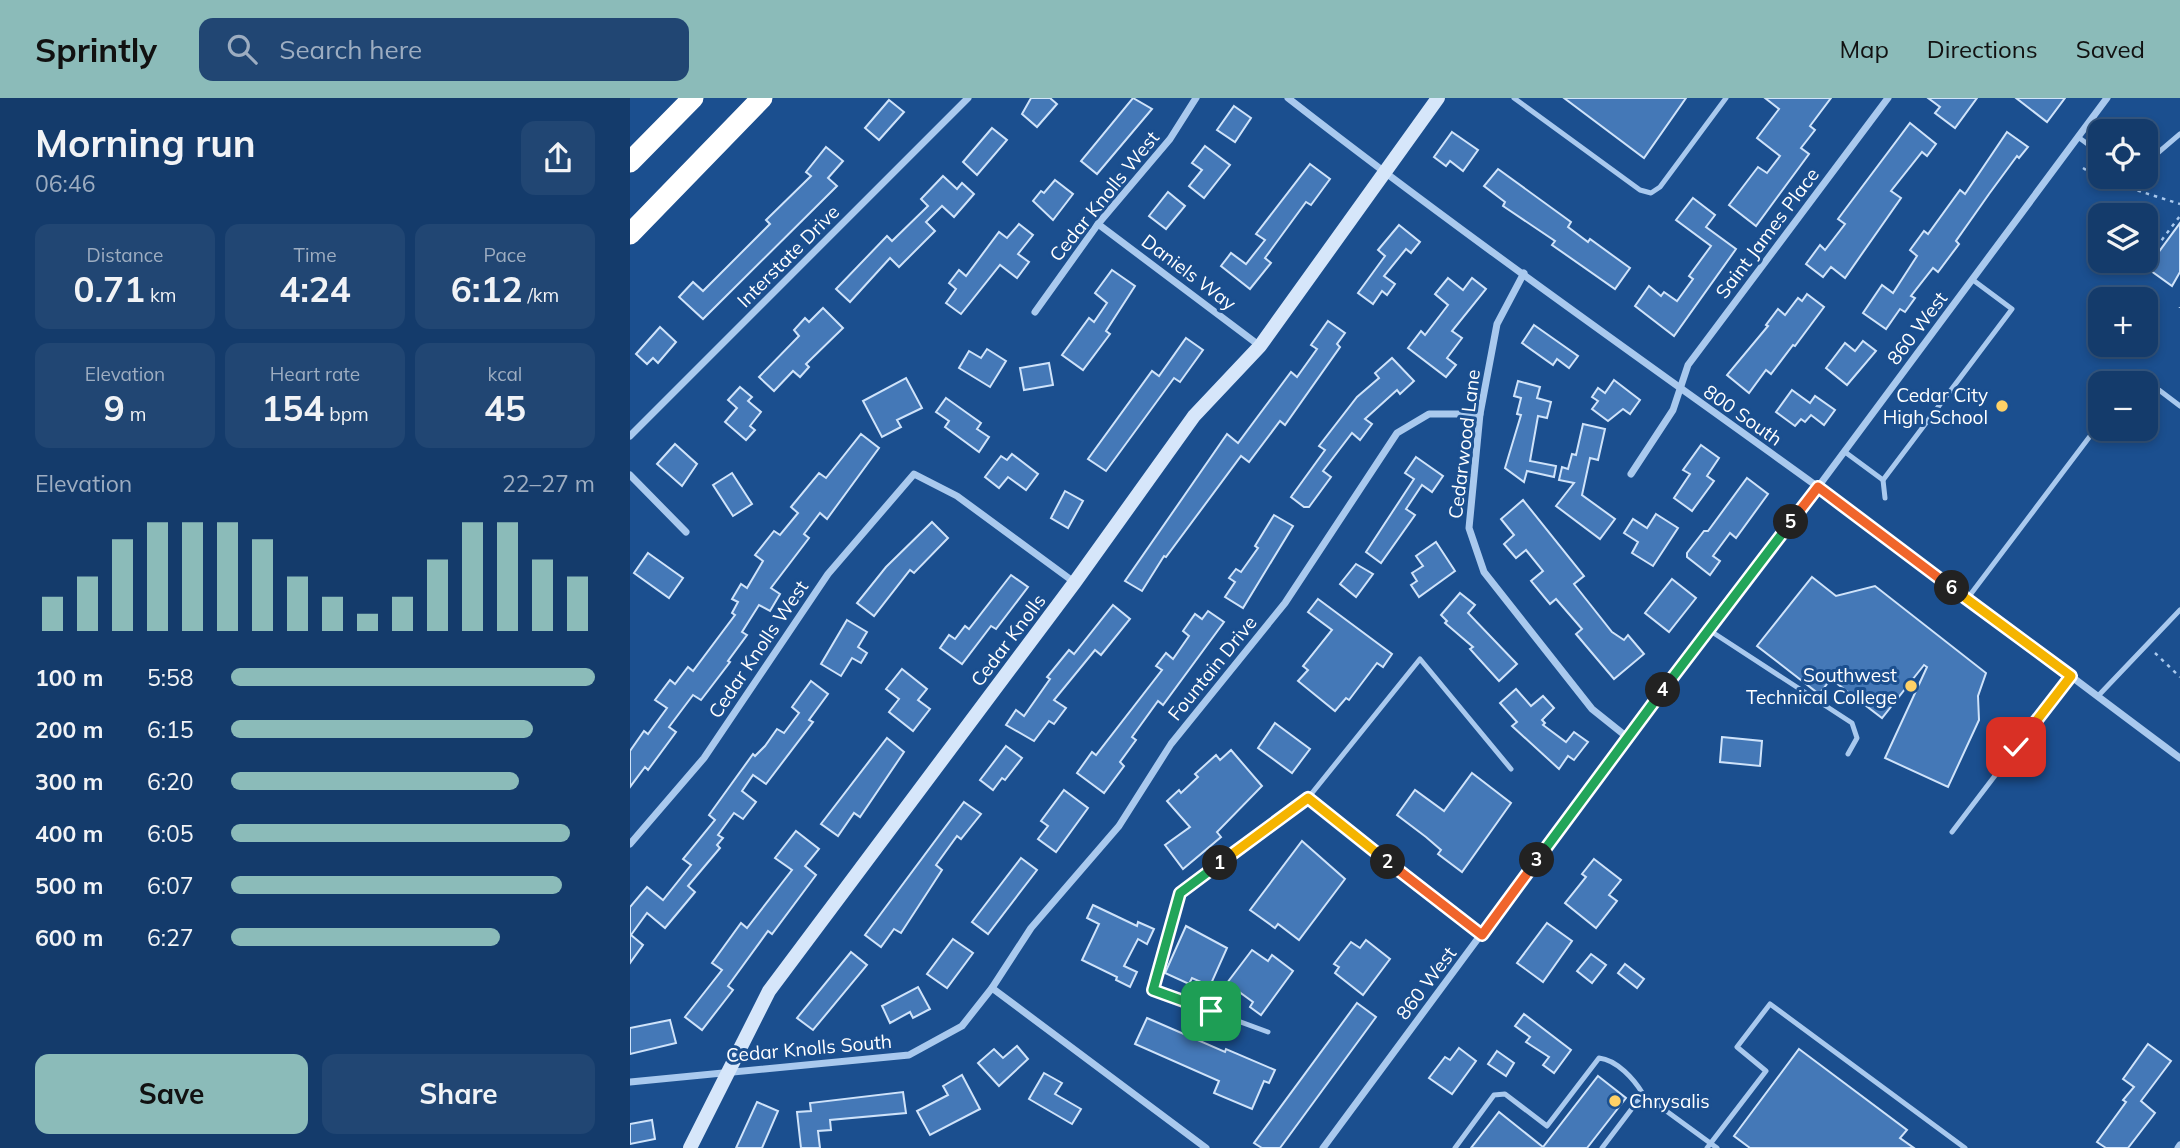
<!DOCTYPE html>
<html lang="en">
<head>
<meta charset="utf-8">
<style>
	body { margin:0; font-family:Mulish,sans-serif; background:#214673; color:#f1f3f6; height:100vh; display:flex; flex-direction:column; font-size:26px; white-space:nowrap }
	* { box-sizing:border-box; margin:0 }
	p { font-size:23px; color:#9dadc1 }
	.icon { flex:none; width:38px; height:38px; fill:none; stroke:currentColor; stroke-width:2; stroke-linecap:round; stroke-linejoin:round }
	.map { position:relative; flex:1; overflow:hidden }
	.details { display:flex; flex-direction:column; background:#143b6b; width:630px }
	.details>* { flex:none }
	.fabs { position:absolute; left:1458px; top:21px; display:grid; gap:14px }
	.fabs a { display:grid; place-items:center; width:70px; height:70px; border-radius:14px; background:#143b6b; box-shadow:0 4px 10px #0003,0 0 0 2px #33557e; font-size:35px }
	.pin { position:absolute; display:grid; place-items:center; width:60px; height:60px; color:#fff; margin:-30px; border-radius:14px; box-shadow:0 4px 10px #0006 }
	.km { position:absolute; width:35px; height:35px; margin:-18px; border-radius:50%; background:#222; color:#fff; font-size:19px; line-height:35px; text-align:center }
	.round { display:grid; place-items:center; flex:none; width:74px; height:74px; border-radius:14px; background:#214673 }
	.summary { display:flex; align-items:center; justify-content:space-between; height:119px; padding:0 35px }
	h1 { font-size:38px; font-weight:700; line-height:52px }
	.metrics { display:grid; grid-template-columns:repeat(3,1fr); gap:10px; height:119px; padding:7px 35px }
	.metrics div { display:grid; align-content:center; border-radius:14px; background:#214673; text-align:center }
	.metrics b { font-size:35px; font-weight:700 }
	.metrics small { font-size:19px; font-weight:400 }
	.metrics p { font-size:19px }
	.chart { height:196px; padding:14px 35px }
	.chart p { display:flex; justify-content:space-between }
	.chart svg { width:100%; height:126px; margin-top:7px; stroke:#8bbbb9; stroke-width:6 }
	.action { display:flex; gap:14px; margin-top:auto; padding:14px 35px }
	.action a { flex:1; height:80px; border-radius:14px; background:#8bbbb9; color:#111; font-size:28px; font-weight:700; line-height:80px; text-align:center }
	.action a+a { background:#214673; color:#f1f3f6 }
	ul { padding:0 35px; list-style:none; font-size:23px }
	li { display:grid; grid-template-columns:112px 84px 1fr; align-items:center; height:52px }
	li i { height:18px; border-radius:9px; background:#8bbbb9 }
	header { display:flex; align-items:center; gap:42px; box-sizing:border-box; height:98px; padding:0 35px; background:#8bbbb9; color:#111 }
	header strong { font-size:33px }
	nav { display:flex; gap:38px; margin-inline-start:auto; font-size:24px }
	.search { width:490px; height:63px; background:#214673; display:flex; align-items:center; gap:18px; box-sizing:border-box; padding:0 24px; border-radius:14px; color:#9dadc1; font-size:26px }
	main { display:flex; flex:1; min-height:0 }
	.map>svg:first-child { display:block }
</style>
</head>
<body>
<header>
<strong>Sprintly</strong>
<div class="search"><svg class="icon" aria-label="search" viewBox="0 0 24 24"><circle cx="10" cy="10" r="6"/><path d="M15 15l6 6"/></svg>Search here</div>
<nav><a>Map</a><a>Directions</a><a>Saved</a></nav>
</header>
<main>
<section class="details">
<div class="summary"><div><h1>Morning run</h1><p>06:46</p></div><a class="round"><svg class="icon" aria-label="share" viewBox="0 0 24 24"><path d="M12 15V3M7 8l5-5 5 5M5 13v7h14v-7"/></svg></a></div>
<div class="metrics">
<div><p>Distance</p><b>0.71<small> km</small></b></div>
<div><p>Time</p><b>4:24</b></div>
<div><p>Pace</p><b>6:12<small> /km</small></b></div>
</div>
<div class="metrics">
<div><p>Elevation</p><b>9<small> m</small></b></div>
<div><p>Heart rate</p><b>154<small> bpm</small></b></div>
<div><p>kcal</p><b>45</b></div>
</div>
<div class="chart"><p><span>Elevation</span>22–27 m</p>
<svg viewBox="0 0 160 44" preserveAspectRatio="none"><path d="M5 44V32M15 44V25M25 44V12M35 44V6M45 44V6M55 44V6M65 44V12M75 44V25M85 44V32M95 44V38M105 44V32M115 44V19M125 44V6M135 44V6M145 44V19M155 44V25"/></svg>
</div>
<ul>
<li><b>100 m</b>5:58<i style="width:100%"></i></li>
<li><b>200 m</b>6:15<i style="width:83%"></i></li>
<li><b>300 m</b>6:20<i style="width:79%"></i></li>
<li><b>400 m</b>6:05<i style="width:93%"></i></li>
<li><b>500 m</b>6:07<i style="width:91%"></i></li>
<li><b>600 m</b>6:27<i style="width:74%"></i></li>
</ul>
<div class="action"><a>Save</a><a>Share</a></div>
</section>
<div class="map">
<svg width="1550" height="1050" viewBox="0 0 1550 1050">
	<rect width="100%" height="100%" fill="#1b4f8f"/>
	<g fill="#4478b7" stroke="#cfe3fa" stroke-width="2">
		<polygon points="401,0 420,0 427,6 407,29 392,16"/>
		<polygon points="503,0 522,11 467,76 451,63"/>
		<polygon points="934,0 1056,0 1014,60"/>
		<polygon points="1135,0 1201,0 1180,28 1185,32 1171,50 1179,56 1126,128 1099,107 1128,69 1137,75 1150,58 1127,40 1149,11"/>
		<polygon points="1298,0 1347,0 1325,30 1305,15 1310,9"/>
		<polygon points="1386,0 1435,0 1417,24"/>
		<polygon points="259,2 274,14 249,42 235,30"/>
		<polygon points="604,8 621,20 605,44 587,32"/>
		<polygon points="1280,25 1306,46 1297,58 1292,54 1261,93 1271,100 1215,180 1201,169 1193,179 1176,166 1190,147 1195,152 1215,126 1208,121"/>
		<polygon points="362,30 377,42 347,77 333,64"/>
		<polygon points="822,34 848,52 833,73 820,63 816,68 804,59"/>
		<polygon points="1377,34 1398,49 1389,60 1387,58 1359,96 1326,143 1329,146 1308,174 1303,170 1281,198 1285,200 1275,214 1270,211 1256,231 1233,215 1252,187 1263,195 1287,158 1280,152 1294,133 1298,136 1330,92 1335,96"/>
		<polygon points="575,48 600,67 574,100 559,88 572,72 562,65"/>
		<polygon points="196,49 213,63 198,80 207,88 73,221 49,199 63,184 73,193 140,126 136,122 181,78 176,74"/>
		<polygon points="680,66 700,81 681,107 676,104 635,160 641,165 620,191 591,168 601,155 616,166 635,142 626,136"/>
		<polygon points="868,71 941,124 938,129 958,144 960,141 1000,170 985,191 922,147 925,143 873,108 875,104 854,88"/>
		<polygon points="313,78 327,91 332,85 344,96 324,119 312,108 296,124 305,133 269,169 260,160 220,204 206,191 257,138 262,143 298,108 291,101"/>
		<polygon points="425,82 443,96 423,122 403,103 411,93 414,95"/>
		<polygon points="538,94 555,108 536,131 519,118"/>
		<polygon points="1063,100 1085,117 1076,129 1106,151 1044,238 1005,208 1019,188 1031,198 1034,194 1047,203 1063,181 1059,178 1081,148 1046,122"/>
		<polygon points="1550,125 1550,174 1542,188 1517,170"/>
		<polygon points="389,126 403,137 388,156 399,164 387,180 370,167 331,216 316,205 326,191 319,185 329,172 336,178 369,134 377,140"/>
		<polygon points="769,127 790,144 781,155 776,151 754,178 765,186 757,197 752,193 743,206 728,195 755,158 748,152"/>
		<polygon points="482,172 505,188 476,233 480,236 453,272 432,257 459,220 464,224 477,205 465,195"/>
		<polygon points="818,180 833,192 842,180 856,191 822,233 832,240 817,260 826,267 816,279 778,250 791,233 795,237 818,207 805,196"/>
		<polygon points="1177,196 1194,209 1165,248 1163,247 1141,276 1136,272 1119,295 1097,277 1138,228 1136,227 1148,211 1155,217 1168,200 1172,203"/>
		<polygon points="193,210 213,230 176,266 179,269 170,279 163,273 144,293 129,279 169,238 164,232 175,220 179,224"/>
		<polygon points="698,223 715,235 707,246 710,249 655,327 650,323 619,364 611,358 536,459 534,458 512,493 495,483 597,336 608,345 661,274 667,279 687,251 681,247"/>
		<polygon points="904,227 948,258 939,270 927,261 923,267 892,245"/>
		<polygon points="30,229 46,244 28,265 23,260 17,266 6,256"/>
		<polygon points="556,240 573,252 550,284 544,280 476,373 458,361 522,273 529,278"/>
		<polygon points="1233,243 1246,253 1217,287 1196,270 1215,245 1225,253"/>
		<polygon points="357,251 376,263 360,289 329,270 339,253 351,260"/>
		<polygon points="762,260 784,283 770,296 767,292 735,321 742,326 730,342 722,335 693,373 701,379 679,409 674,409 661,399 695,352 689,348 727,299 749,280 745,275"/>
		<polygon points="419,265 423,287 394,292 390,270"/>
		<polygon points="276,280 292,310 267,322 271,329 252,339 233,303"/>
		<polygon points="984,282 1010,302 1000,316 993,311 978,323 962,311 968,303 962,299 968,290 975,295"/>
		<polygon points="888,283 910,289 907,300 921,304 917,320 908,318 900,363 926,368 924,379 897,373 894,384 875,370 891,317 887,316 891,300 884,298"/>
		<polygon points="110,289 122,299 118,303 131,314 120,328 125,332 116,342 95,324 107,310 98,302"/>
		<polygon points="1162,292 1180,305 1185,298 1205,312 1194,327 1181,317 1175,324 1171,321 1165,328 1146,314"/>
		<polygon points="316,300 351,325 347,331 359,339 349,354 315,329 319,323 306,314"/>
		<polygon points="953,326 975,331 968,362 960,360 952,397 985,421 970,441 926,408 944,385 929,382 932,369 938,371 942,356 946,357"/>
		<polygon points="231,336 249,350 197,421 190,415 174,436 179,440 141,490 150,496 140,513 129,507 112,534 117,537 98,563 100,564 71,602 63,597 39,629 46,634 18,672 15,669 0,689 0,653 14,633 18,636 37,610 25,602 40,582 45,586 58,569 63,573 105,517 102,515 108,504 102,501 111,486 117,490 133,463 125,457 144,433 150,437 168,415 161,409 189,375 196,380"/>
		<polygon points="45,346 67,366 52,388 27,366"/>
		<polygon points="1071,347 1089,360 1077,378 1084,383 1062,413 1044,400 1060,376 1053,372"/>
		<polygon points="382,356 408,376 396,392 378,379 369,390 355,379 371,358 377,362"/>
		<polygon points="786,359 813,378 802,394 792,387 776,411 785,417 751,465 736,454 784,381 775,375"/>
		<polygon points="102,375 122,406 103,418 83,387"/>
		<polygon points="1117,380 1138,396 1106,440 1100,435 1083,458 1090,463 1080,477 1057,459 1057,455 1074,433 1078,433"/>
		<polygon points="435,393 453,403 438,430 421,420"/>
		<polygon points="893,402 954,478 944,486 982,534 994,542 998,537 1014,556 984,581 946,536 952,531 926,501 920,506 901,483 913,473 896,452 886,460 874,446 884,437 871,421"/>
		<polygon points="1026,416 1048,430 1023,468 1002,455 1008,444 994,435 1003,421 1017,430"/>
		<polygon points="644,417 663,428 613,510 595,499 605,484 599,480 606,471 611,474 628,450 625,448"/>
		<polygon points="302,424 318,440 284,475 280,472 244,518 227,505 256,469"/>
		<polygon points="806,444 825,473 789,499 781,487 787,483 782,475 793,468 786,458"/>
		<polygon points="18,455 53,480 39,500 4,475"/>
		<polygon points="726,466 743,476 726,499 710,486"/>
		<polygon points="381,477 398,489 366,531 361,528 332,566 310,550 319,537 325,541 335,528 339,531"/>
		<polygon points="1182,479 1206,498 1245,488 1356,575 1348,598 1349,622 1318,689 1255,660 1297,569 1294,567 1252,620 1201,581 1189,596 1127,548"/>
		<polygon points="1042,481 1066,500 1039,534 1015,515"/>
		<polygon points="830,495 845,507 838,515 887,566 869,583 840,551 843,549 815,525 817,523 811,517"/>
		<polygon points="688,501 762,556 753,569 747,565 719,602 716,600 705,613 668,583 678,572 673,568 702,532 678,514"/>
		<polygon points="483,507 500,521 471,557 465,552 424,602 436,610 424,626 419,623 404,643 376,627 386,612 394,618 420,581 417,579 439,552 444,556"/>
		<polygon points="578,513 594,524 533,607 528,603 502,639 506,642 490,664 494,668 474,695 447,675 462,654 466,657 532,572 526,568 536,555 543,561 559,538 553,533 565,516 572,521"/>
		<polygon points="217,522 237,534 228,549 237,555 231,565 222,560 211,578 191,566"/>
		<polygon points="272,571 297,591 288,602 300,611 283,633 259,614 269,601 256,591"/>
		<polygon points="181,583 198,596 179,622 183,624 136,686 123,677 112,693 126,704 113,721 104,715 88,737 93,740 87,747 90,750 58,788 65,794 35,830 17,815 1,837 13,847 0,865 0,809 17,789 33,802 61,767 53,761 85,722 79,717 123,656 125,658 135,648 147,631 154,635 169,615 162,609"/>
		<polygon points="886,591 901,608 913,598 924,610 912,622 915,625 913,627 936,644 944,634 958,644 944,662 938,658 929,671 882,628 887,624 870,605"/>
		<polygon points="645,625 680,651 662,675 628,650"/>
		<polygon points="1092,639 1132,643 1130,668 1090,664"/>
		<polygon points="257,640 274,654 230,719 224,715 208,738 191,726"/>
		<polygon points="376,648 392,660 375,682 372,680 363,692 350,682"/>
		<polygon points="601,652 632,688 587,734 591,739 553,771 535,747 560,729 537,703 549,692 551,695 568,679 565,676 586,657 590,662"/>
		<polygon points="842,675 881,705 832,774 808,756 811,752 796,739 767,717 785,692 814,713"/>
		<polygon points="434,692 458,710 426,754 408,741 418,728 411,723"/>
		<polygon points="334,704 351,716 331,741 327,738 306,767 312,772 271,835 264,831 251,849 235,837"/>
		<polygon points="166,733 189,751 175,768 186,777 142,836 138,833 98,888 103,892 72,932 55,919 92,872 82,865 111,825 117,830 162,772 145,760"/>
		<polygon points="672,743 715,781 669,842 648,826 645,830 620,812"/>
		<polygon points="391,760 407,772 358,836 342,824"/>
		<polygon points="964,761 991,782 979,797 987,803 966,830 935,805 956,779 952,776"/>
		<polygon points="463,807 507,828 508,824 524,831 517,846 508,841 494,868 507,874 500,889 486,882 487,879 452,862 469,826 457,820"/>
		<polygon points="917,825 942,843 913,884 887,865"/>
		<polygon points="556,828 597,850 580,888 562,880 559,886 535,875"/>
		<polygon points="323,841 343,855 317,890 297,876"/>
		<polygon points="736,842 760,861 733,897 705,875 709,869 704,866 721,844 730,850"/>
		<polygon points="622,852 638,863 642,857 663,873 631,917 620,909 623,904 597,885"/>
		<polygon points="221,854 237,867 183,932 167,920"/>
		<polygon points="961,856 976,867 962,885 947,873"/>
		<polygon points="995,866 1014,881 1007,890 988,875"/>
		<polygon points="288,889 300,911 283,920 280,914 260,925 252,908"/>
		<polygon points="727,905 746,919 650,1050 632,1050 624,1045"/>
		<polygon points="894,916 941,952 924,975 913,967 919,959 896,944 900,939 885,928"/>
		<polygon points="517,920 595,954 596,951 645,972 639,985 634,983 622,1011 584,995 589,983 505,946"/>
		<polygon points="40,922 46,945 0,956 0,930"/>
		<polygon points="1518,946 1541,963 1511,1003 1525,1015 1498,1050 1476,1050 1467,1044 1496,1004 1493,1002 1504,989 1493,981"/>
		<polygon points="387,948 398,961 369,988 348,965 364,951 373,960"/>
		<polygon points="829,950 846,963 822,996 799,980 815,959 820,962"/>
		<polygon points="1169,951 1277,1032 1270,1040 1284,1050 1120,1050 1104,1038"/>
		<polygon points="867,953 884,965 876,978 858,966"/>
		<polygon points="414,975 432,985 425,996 451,1011 442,1026 399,1001"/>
		<polygon points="332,977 350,1011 300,1037 287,1013 318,997 313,988"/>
		<polygon points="968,978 996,1000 957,1050 841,1050 869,1014 913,1049"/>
		<polygon points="273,994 276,1015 200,1022 201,1032 188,1033 190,1050 171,1050 167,1014 181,1013 180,1005"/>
		<polygon points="127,1004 148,1013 132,1050 106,1050"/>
		<polygon points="22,1022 25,1041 0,1046 0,1026"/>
	</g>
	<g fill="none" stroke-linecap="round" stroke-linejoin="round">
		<g stroke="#a9c9ee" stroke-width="2.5" stroke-dasharray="3.5 5" stroke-linecap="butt">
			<polyline points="1453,70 1471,81 1550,106"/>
			<polyline points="1506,176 1550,118"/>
			<polyline points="1550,210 1550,209"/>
			<polyline points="1525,555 1550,579"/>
		</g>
		<g stroke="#a9c9ee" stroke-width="5">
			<polyline points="884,0 1010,92 1021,95 1030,89 1096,0"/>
			<polyline points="1448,39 1470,55"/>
			<polyline points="1516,65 1550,36"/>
			<polyline points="1516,291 1529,292 1550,308"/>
			<polyline points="1215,354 1253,382"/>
			<polyline points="1255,400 1253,382 1382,211 1343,182"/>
			<polyline points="1337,501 1470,325"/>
			<polyline points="1079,532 1222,625 1227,640 1218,656"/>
			<polyline points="1468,598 1550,512"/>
			<polyline points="678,700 852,837"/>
			<polyline points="1322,734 1441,578"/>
			<polyline points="638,934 523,892 550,795 678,700 790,561 881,671"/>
			<path d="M825 1050 864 997 875 996 917 1028 969 960C987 962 1004 981 1013 996"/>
			<polyline points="972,1050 1013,996 1087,1050"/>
			<polyline points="1077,1050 1136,973 1107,949 1140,906 1335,1050"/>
		</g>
		<g stroke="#a9c9ee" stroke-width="7">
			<path d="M658 0C831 135 1011 261 1188 389 1310 478 1429 570 1550 660"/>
			<polyline points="468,126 630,248"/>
			<polyline points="894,175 867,226 850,316 839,430 854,474 962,611 997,639"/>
			<polyline points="405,214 468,126 540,41 566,0"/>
			<polyline points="0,338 338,0"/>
			<polyline points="1001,376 1043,312 1058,267 1258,0"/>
			<polyline points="0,377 56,434"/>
			<polyline points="0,746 74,660 198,476 284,376 327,398 444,484"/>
			<polyline points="362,890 576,1050"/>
			<polyline points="0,984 279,957 332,928 362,890 401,830 489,728 541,646 655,505 767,335 799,316 850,316"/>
			<polyline points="693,1050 997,639 1188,389 1477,0"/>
			<polyline points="1548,1050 1550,1047"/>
		</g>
		<polyline stroke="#d6e6fa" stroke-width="14" points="60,1050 139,893 445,484 564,318 630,248 808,0"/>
		<g stroke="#fff" stroke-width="21">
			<polyline points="0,64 63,0"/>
			<polyline points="0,136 132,0"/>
		</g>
	</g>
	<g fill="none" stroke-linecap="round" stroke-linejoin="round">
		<g stroke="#fff" stroke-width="14">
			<polyline id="split-1" points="581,913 523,892 550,795 590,765"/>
		</g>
		<g stroke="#fff" stroke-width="14">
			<polyline id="split-2" points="590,765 678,700 758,764"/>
		</g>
		<g stroke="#fff" stroke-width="14">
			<polyline id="split-3" points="758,764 852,837 907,762"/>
		</g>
		<g stroke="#fff" stroke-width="14">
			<polyline id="split-4" points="907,762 1033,592"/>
		</g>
		<g stroke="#fff" stroke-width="14">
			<polyline id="split-5" points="1033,592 1161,424"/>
		</g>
		<g stroke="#fff" stroke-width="14">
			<polyline id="split-6" points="1161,424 1188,389 1322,490"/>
		</g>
		<g stroke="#fff" stroke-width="14">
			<polyline id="split-7" points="1322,490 1441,578 1386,649"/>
		</g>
		<use href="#split-1" stroke="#22a559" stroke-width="9"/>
		<use href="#split-2" stroke="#f5b400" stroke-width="9"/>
		<use href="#split-3" stroke="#f0652b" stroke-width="9"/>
		<use href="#split-4" stroke="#22a559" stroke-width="9"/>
		<use href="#split-5" stroke="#22a559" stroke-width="9"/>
		<use href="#split-6" stroke="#f0652b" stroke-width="9"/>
		<use href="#split-7" stroke="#f5b400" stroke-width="9"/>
	</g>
	<g fill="#ffd166" stroke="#1b4f8f" stroke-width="2.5">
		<circle cx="1372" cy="308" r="7"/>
		<circle cx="1281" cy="588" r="7"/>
		<circle cx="985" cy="1003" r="7"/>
	</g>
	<g text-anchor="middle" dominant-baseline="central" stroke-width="6" stroke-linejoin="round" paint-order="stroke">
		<g font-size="19" fill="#fff" stroke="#1b4f8f">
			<text transform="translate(474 98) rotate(-51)">Cedar Knolls West</text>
			<text transform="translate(1137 135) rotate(-53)">Saint James Place</text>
			<text transform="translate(158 158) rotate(-45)">Interstate Drive</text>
			<text transform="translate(559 174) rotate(37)">Daniels Way</text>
			<text transform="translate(1287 230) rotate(-53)">860 West</text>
			<text transform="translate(1113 317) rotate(35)">800 South</text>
			<text transform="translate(834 346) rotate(-83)">Cedarwood Lane</text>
			<text transform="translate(378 542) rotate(-53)">Cedar Knolls</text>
			<text transform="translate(128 551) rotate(-56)">Cedar Knolls West</text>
			<text transform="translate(582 570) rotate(-51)">Fountain Drive</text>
			<text transform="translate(796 885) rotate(-53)">860 West</text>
			<text transform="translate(179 950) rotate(-5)">Cedar Knolls South</text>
		</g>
		<g font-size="19" fill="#fff" stroke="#1b4f8f" text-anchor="end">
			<text x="1358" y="297">Cedar City<tspan x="1358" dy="22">High School</tspan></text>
			<text x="1267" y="577">Southwest<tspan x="1267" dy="22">Technical College</tspan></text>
			<text x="999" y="1003" text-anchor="start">Chrysalis</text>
		</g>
	</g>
</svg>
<div class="fabs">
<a><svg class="icon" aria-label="locate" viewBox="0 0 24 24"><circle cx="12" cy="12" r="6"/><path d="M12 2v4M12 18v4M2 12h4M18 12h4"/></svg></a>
<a><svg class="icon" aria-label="layers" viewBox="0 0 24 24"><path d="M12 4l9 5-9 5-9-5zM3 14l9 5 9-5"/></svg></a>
<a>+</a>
<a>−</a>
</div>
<div class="pin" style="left:581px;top:913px;background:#1e9e55"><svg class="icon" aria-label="arrive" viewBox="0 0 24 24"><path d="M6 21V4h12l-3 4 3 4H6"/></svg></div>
<div class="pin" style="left:1386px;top:649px;background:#d93025"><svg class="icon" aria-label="check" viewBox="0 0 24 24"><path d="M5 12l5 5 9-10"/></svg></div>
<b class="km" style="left:590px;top:765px">1</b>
<b class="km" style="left:758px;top:764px">2</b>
<b class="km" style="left:907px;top:762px">3</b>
<b class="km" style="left:1033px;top:592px">4</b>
<b class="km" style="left:1161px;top:424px">5</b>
<b class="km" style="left:1322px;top:490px">6</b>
</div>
</main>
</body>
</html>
